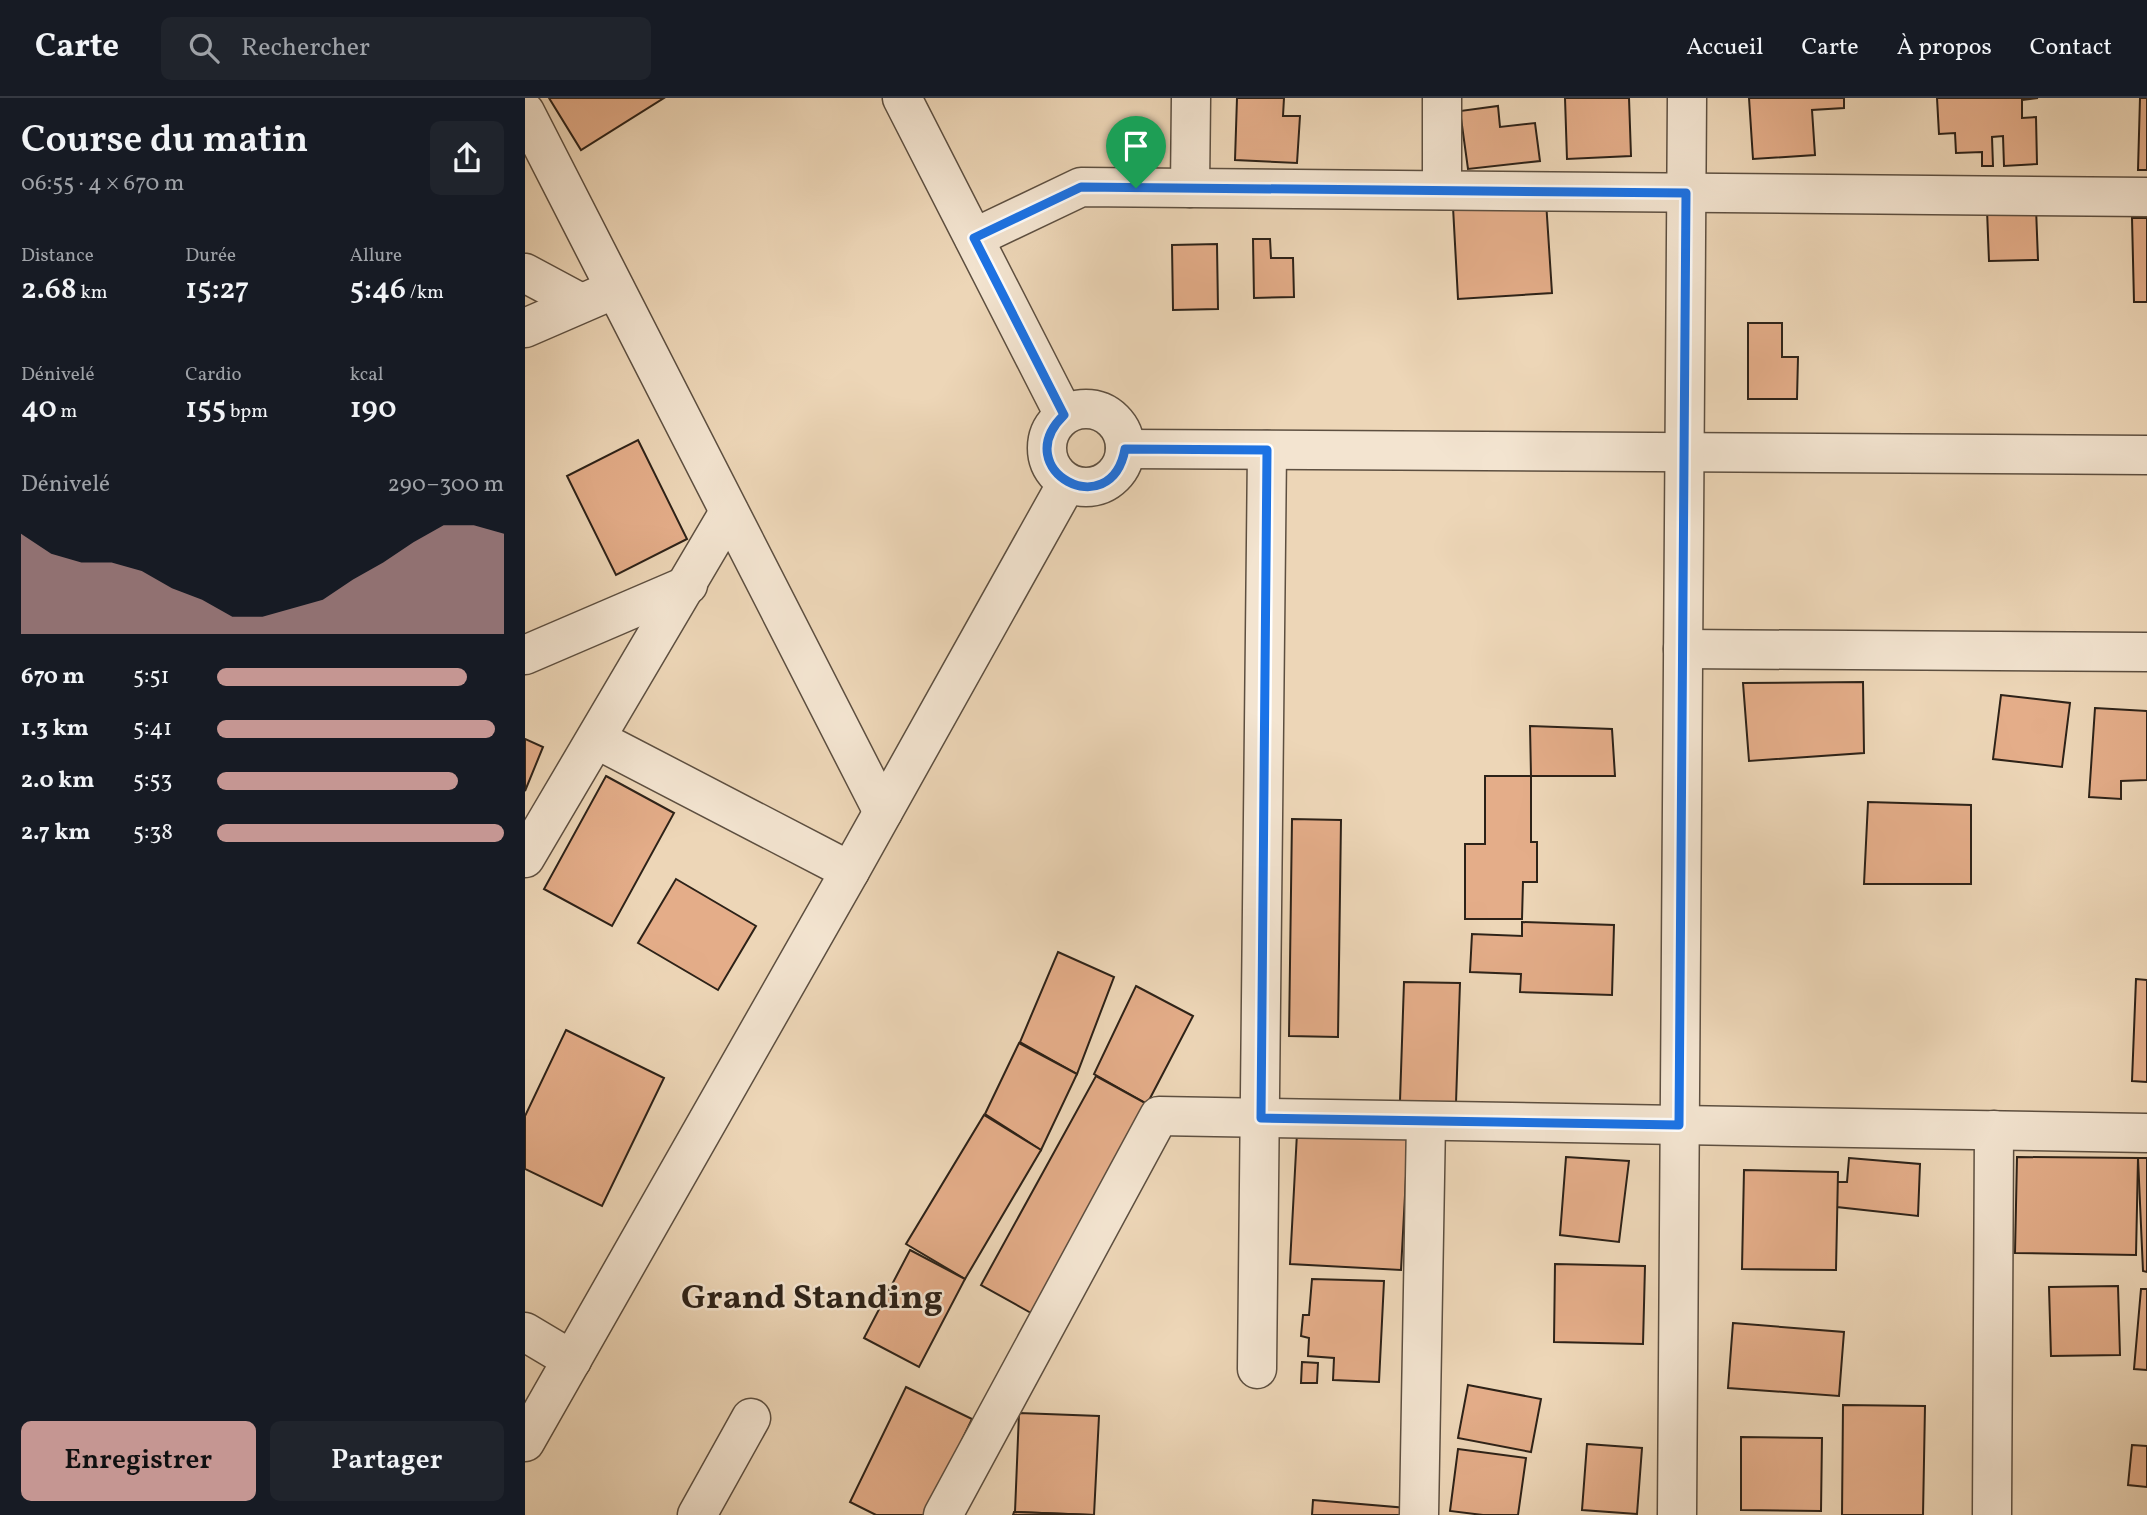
<!DOCTYPE html>
<html lang="fr">
<head>
<meta charset="utf-8">
<style>
	body { margin:0; font-family:Vollkorn,serif; background:#20242c; color:#f1f3f6; height:100vh; display:flex; flex-direction:column; font-size:26px; white-space:nowrap }
	* { box-sizing:border-box; margin:0 }
	p { font-size:23px; color:#9ea1a6 }
	.icon { flex:none; width:38px; height:38px; fill:none; stroke:currentColor; stroke-width:2; stroke-linecap:round; stroke-linejoin:round }
	.map { position:relative; flex:1; overflow:hidden }
	.sheet { display:flex; flex-direction:column; background:#171b24; width:525px }
	.sheet>* { flex:none }
	.pin { position:absolute; display:grid; place-items:center; width:60px; height:60px; color:#fff; margin:-72px -30px; border-radius:50% 50% 50% 0; rotate:-45deg; box-shadow:0 0 7px #0007 }
	.pin .icon { rotate:45deg }
	.round { display:grid; place-items:center; flex:none; width:74px; height:74px; border-radius:10px; background:#20242c }
	.headline { display:flex; align-items:center; justify-content:space-between; height:119px; padding:0 21px }
	h1 { font-size:38px; font-weight:600; line-height:52px }
	.metrics { display:grid; grid-template-columns:repeat(3,1fr); gap:10px; height:119px; padding:7px 21px }
	.metrics div { display:grid; align-content:center }
	.metrics b { font-size:30px; font-weight:600 }
	.metrics small { font-size:19px; font-weight:400 }
	.metrics p { font-size:19px }
	.chart { height:196px; padding:14px 21px }
	.chart p { display:flex; justify-content:space-between }
	.chart svg { width:100%; height:126px; margin-top:7px; fill:#c59692; opacity:.7 }
	.primary-button { display:flex; gap:14px; margin-top:auto; padding:14px 21px }
	.primary-button a { flex:1; height:80px; border-radius:10px; background:#c59692; color:#111; font-size:28px; font-weight:600; line-height:80px; text-align:center }
	.primary-button a+a { background:#20242c; color:#f1f3f6 }
	ul { padding:0 21px; list-style:none; font-size:23px }
	li { display:grid; grid-template-columns:112px 84px 1fr; align-items:center; height:52px }
	li i { height:18px; border-radius:9px; background:#c59692 }
	header { display:flex; align-items:center; gap:42px; box-sizing:border-box; height:98px; padding:0 35px; background:#171b24; border-bottom:2px solid #363941 }
	header strong { font-size:33px }
	nav { display:flex; gap:38px; margin-inline-start:auto; font-size:24px }
	.search { width:490px; height:63px; background:#20242c; display:flex; align-items:center; gap:18px; box-sizing:border-box; padding:0 24px; border-radius:10px; color:#9ea1a6; font-size:26px }
	main { display:flex; flex:1; min-height:0 }
	.map>svg:first-child { display:block }
</style>
</head>
<body>
<header>
<strong>Carte</strong>
<div class="search"><svg class="icon" aria-label="search" viewBox="0 0 24 24"><circle cx="10" cy="10" r="6"/><path d="M15 15l6 6"/></svg>Rechercher</div>
<nav><a>Accueil</a><a>Carte</a><a>À propos</a><a>Contact</a></nav>
</header>
<main>
<section class="sheet">
<div class="headline"><div><h1>Course du matin</h1><p>06:55 · 4 × 670 m</p></div><a class="round"><svg class="icon" aria-label="share" viewBox="0 0 24 24"><path d="M12 15V3M7 8l5-5 5 5M5 13v7h14v-7"/></svg></a></div>
<div class="metrics">
<div><p>Distance</p><b>2.68<small> km</small></b></div>
<div><p>Durée</p><b>15:27</b></div>
<div><p>Allure</p><b>5:46<small> /km</small></b></div>
</div>
<div class="metrics">
<div><p>Dénivelé</p><b>40<small> m</small></b></div>
<div><p>Cardio</p><b>155<small> bpm</small></b></div>
<div><p>kcal</p><b>190</b></div>
</div>
<div class="chart"><p><span>Dénivelé</span>290–300 m</p>
<svg viewBox="0 0 160 44" preserveAspectRatio="none"><path d="M0 44V9L10 16L20 19L30 19L40 22L50 28L60 32L70 38L80 38L90 35L100 32L110 25L120 19L130 12L140 6L150 6L160 9V44z"/></svg>
</div>
<ul>
<li><b>670 m</b>5:51<i style="width:87%"></i></li>
<li><b>1.3 km</b>5:41<i style="width:97%"></i></li>
<li><b>2.0 km</b>5:53<i style="width:84%"></i></li>
<li><b>2.7 km</b>5:38<i style="width:100%"></i></li>
</ul>
<div class="primary-button"><a>Enregistrer</a><a>Partager</a></div>
</section>
<div class="map">
<svg width="1622" height="1417" viewBox="0 0 1622 1417">
	<rect width="100%" height="100%" fill="#edd6b7"/>
	<filter id="stains"><feTurbulence type="fractalNoise" baseFrequency=".00286" numOctaves="4"/><feColorMatrix values="0 0 0 0 .2 0 0 0 0 .09 0 0 0 0 .02 0 0 0 .5 -.17"/></filter>
	<radialGradient id="worn" r=".72"><stop offset=".6" stop-color="#630" stop-opacity="0"/><stop offset="1" stop-color="#630" stop-opacity=".3"/></radialGradient>
	<g fill="#e4ad89" stroke="#2d2218" stroke-width="2">
		<polygon points="24,0 139,0 56,52"/>
		<polygon points="712,0 759,0 758,18 775,18 772,65 710,62"/>
		<polygon points="1040,0 1104,0 1106,58 1042,61"/>
		<polygon points="1224,0 1319,0 1319,10 1287,12 1290,57 1228,61"/>
		<polygon points="1412,0 1513,0 1497,2 1497,20 1511,19 1512,66 1479,68 1478,38 1467,39 1468,68 1457,68 1457,54 1431,55 1430,35 1414,36"/>
		<polygon points="1615,0 1622,0 1622,72 1613,72"/>
		<polygon points="973,8 975,29 1010,25 1015,63 943,71 935,13"/>
		<polygon points="1021,103 1027,195 933,201 928,109"/>
		<polygon points="1511,110 1513,162 1464,163 1462,112"/>
		<polygon points="1607,120 1622,120 1622,204 1609,204"/>
		<polygon points="728,141 745,141 746,160 768,160 769,199 729,200"/>
		<polygon points="692,146 693,211 648,212 647,147"/>
		<polygon points="1223,225 1257,225 1257,259 1273,259 1272,301 1223,301"/>
		<polygon points="113,342 162,441 91,477 42,378"/>
		<polygon points="1338,584 1339,655 1224,663 1218,585"/>
		<polygon points="1476,597 1545,605 1537,669 1468,661"/>
		<polygon points="1570,610 1622,613 1622,682 1596,683 1596,701 1564,699"/>
		<polygon points="1005,628 1087,631 1090,678 1006,678"/>
		<polygon points="0,641 18,649 0,693"/>
		<polygon points="81,678 149,715 87,828 19,791"/>
		<polygon points="960,678 1006,678 1006,744 1012,744 1012,784 998,784 997,821 940,821 940,746 960,746"/>
		<polygon points="1343,704 1446,707 1446,786 1339,786"/>
		<polygon points="767,721 816,722 813,939 764,938"/>
		<polygon points="151,781 231,828 193,892 113,845"/>
		<polygon points="997,824 1089,827 1087,897 995,894 996,876 945,874 947,836 997,838"/>
		<polygon points="533,854 589,879 552,976 495,944"/>
		<polygon points="1611,881 1622,882 1622,984 1607,983"/>
		<polygon points="879,884 935,885 931,1005 875,1003"/>
		<polygon points="611,888 668,918 622,1006 569,976"/>
		<polygon points="41,932 139,980 77,1108 0,1071 0,1018"/>
		<polygon points="494,945 552,976 516,1052 460,1016"/>
		<polygon points="571,978 622,1006 506,1215 456,1187"/>
		<polygon points="459,1017 516,1052 440,1181 381,1146"/>
		<polygon points="772,1035 883,1041 876,1172 765,1166"/>
		<polygon points="1041,1059 1104,1063 1094,1144 1035,1137"/>
		<polygon points="1492,1059 1613,1060 1611,1157 1490,1155"/>
		<polygon points="1324,1060 1395,1066 1393,1118 1312,1109 1312,1084 1322,1084"/>
		<polygon points="1613,1060 1622,1060 1622,1174 1618,1173"/>
		<polygon points="1219,1072 1313,1074 1311,1172 1217,1171"/>
		<polygon points="385,1152 440,1181 394,1269 339,1240"/>
		<polygon points="1030,1166 1120,1168 1118,1246 1029,1244"/>
		<polygon points="787,1181 859,1183 854,1284 808,1282 809,1260 783,1258 784,1240 776,1238 778,1217 784,1217"/>
		<polygon points="1593,1188 1595,1257 1526,1258 1524,1189"/>
		<polygon points="1616,1191 1622,1191 1622,1272 1609,1271"/>
		<polygon points="1208,1225 1319,1234 1314,1298 1203,1290"/>
		<polygon points="777,1264 793,1265 792,1285 776,1285"/>
		<polygon points="943,1287 1016,1301 1006,1354 933,1340"/>
		<polygon points="381,1289 447,1321 401,1417 351,1417 325,1404"/>
		<polygon points="1318,1307 1400,1308 1398,1417 1317,1417"/>
		<polygon points="494,1315 574,1318 569,1417 490,1414"/>
		<polygon points="1216,1339 1297,1340 1296,1413 1216,1412"/>
		<polygon points="1062,1346 1117,1350 1112,1416 1057,1412"/>
		<polygon points="1607,1347 1622,1348 1622,1389 1603,1387"/>
		<polygon points="933,1351 1001,1360 993,1417 958,1417 925,1413"/>
		<polygon points="788,1402 882,1410 881,1417 787,1417"/>
		<polygon points="489,1414 569,1417 488,1417"/>
	</g>
	<g fill="none" stroke-linecap="round" stroke-linejoin="round">
		<g stroke="#5d4f40" stroke-width="41">
			<g id="minor">
				<polyline points="377,0 539,317"/>
				<polyline points="0,14 358,714"/>
				<polyline points="665,90 666,0"/>
				<polyline points="917,92 917,0"/>
				<polyline points="449,140 556,89 1622,99"/>
				<polyline points="0,175 56,205"/>
				<polyline points="0,230 90,191"/>
				<circle cx="561" cy="350" r="39"/>
				<polyline points="600,351 1622,357"/>
				<polyline points="1158,551 1622,554"/>
				<polyline points="0,557 163,487"/>
				<polyline points="71,641 325,773"/>
				<polyline points="0,760 204,414"/>
				<polyline points="0,1234 47,1262"/>
				<polyline points="732,1271 742,352"/>
				<polyline points="0,1344 325,773 542,385"/>
				<polyline points="172,1417 226,1320"/>
				<polyline points="418,1417 634,1018 1622,1035"/>
				<polyline points="894,1417 901,1023"/>
				<polyline points="1152,1417 1162,0"/>
				<polyline points="1467,1417 1469,1032"/>
			</g>
		</g>
		<use href="#minor" stroke="#f3e4d0" stroke-width="38"/>
	</g>
	<g fill="none" stroke-linecap="round" stroke-linejoin="round">
		<g stroke="#fff" stroke-width="14">
			<path id="route" d="M556 89 1161 95 1154 1027 736 1020 742 352 600 351C586 428 482 372 539 317L449 140Z"/>
		</g>
		<use href="#route" stroke="#1a73e8" stroke-width="9"/>
	</g>
	<g text-anchor="middle" dominant-baseline="central" stroke-width="5" stroke-linejoin="round" paint-order="stroke">
		<g font-size="35" font-weight="bold" fill="#2d2218" stroke="#f3e4d0">
			<text x="287" y="1201">Grand Standing</text>
		</g>
	</g>
	<rect width="100%" height="100%" filter="url(#stains)"/>
	<rect width="100%" height="100%" fill="url(#worn)"/>
</svg>
<div class="pin" style="left:611px;top:90px;background:#1e9e55"><svg class="icon" aria-label="arrive" viewBox="0 0 24 24"><path d="M6 21V4h12l-3 4 3 4H6"/></svg></div>
</div>
</main>
</body>
</html>
